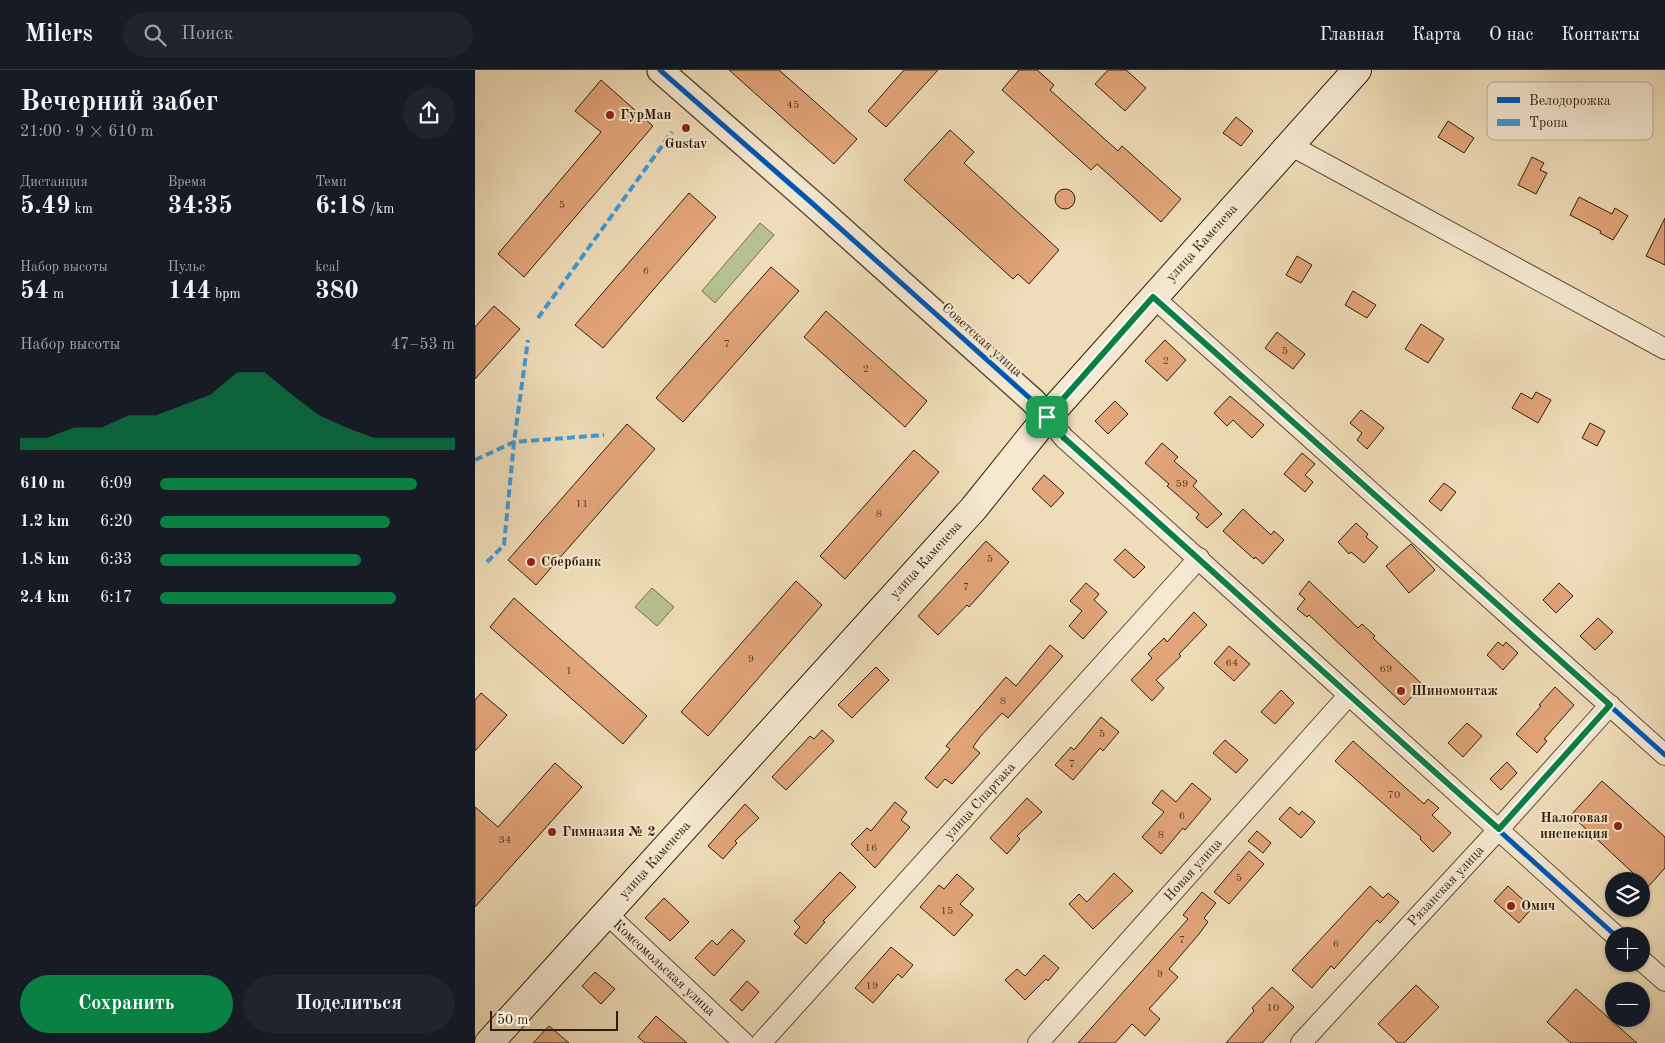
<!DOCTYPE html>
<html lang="ru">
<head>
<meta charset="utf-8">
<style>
	body { margin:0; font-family:"Old Standard TT",serif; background:#20242c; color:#f1f3f6; height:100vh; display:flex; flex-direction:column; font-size:19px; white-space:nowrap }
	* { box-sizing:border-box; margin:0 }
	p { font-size:16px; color:#9ea1a6 }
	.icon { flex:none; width:28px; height:28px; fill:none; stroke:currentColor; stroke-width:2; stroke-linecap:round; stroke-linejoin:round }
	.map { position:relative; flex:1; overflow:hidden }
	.side { display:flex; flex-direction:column; background:#171b24; width:475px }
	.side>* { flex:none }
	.buttons { position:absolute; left:1130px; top:802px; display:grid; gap:10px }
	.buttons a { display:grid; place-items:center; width:45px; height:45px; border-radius:50%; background:#171b24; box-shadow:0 1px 4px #0004; font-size:25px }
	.scale { position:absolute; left:15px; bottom:12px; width:128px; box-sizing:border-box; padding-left:5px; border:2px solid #2f1e09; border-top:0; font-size:14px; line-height:18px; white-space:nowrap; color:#2f1e09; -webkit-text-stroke:4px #f5e9d2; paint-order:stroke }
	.pin { position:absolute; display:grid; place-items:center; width:42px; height:42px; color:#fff; margin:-21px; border-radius:10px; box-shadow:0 2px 8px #0006 }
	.round { display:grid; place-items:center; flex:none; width:52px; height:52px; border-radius:26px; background:#20242c }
	.headline { display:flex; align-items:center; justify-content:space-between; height:85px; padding:0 20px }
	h1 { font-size:28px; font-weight:700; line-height:38px }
	.stats { display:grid; grid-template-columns:repeat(3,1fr); gap:8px; height:85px; padding:5px 20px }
	.stats div { display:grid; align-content:center }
	.stats b { font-size:25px; font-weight:700 }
	.stats small { font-size:14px; font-weight:400 }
	.stats p { font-size:14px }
	.chart { height:140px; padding:10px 20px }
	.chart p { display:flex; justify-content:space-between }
	.chart svg { width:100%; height:90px; margin-top:5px; fill:#0b8043; opacity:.7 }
	.button { display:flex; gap:10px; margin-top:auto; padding:10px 20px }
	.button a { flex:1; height:58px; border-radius:30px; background:#0b8043; color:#fff; font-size:20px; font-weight:700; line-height:58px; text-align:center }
	.button a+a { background:#20242c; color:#f1f3f6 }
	ul { padding:0 20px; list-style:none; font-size:16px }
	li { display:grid; grid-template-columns:80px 60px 1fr; align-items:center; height:38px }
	li i { height:12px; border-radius:6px; background:#0b8043 }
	header { display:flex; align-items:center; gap:30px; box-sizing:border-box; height:70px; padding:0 25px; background:#171b24; border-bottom:1px solid #363941 }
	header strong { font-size:24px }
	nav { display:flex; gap:28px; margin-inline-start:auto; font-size:18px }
	.search { width:350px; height:45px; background:#20242c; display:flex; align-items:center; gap:12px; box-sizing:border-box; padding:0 18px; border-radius:28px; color:#9ea1a6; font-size:19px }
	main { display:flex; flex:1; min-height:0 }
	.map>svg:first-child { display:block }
</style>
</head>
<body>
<header>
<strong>Milers</strong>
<div class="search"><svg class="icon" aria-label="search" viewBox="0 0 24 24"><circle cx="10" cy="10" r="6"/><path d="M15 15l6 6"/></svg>Поиск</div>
<nav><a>Главная</a><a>Карта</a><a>О нас</a><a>Контакты</a></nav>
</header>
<main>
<section class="side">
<div class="headline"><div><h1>Вечерний забег</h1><p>21:00 · 9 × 610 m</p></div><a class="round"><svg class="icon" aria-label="share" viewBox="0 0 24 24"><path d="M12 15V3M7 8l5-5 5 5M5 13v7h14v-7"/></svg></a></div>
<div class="stats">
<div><p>Дистанция</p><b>5.49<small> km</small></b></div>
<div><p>Время</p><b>34:35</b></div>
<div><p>Темп</p><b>6:18<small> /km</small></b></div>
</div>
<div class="stats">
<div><p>Набор высоты</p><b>54<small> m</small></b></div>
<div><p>Пульс</p><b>144<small> bpm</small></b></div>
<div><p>kcal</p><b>380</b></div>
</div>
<div class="chart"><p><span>Набор высоты</span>47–53 m</p>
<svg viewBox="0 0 160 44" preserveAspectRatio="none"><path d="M0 44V38L10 38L20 33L30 33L40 27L50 27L60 22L70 17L80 6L90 6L100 17L110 27L120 33L130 38L140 38L150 38L160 38V44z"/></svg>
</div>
<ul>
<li><b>610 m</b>6:09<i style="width:87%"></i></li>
<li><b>1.2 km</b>6:20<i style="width:78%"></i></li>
<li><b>1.8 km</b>6:33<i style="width:68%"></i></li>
<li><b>2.4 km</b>6:17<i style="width:80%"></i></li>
</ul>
<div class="button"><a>Сохранить</a><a>Поделиться</a></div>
</section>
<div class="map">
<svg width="1190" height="973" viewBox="0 0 1190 973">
	<rect width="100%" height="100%" fill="#efddb9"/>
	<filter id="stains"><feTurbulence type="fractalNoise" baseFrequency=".004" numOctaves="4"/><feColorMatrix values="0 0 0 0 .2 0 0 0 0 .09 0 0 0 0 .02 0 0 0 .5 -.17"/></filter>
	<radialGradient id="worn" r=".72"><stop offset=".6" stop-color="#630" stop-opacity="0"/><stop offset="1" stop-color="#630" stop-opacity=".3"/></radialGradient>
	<g fill="#b7c190" stroke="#73704c">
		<polygon points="285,153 299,165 240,233 227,221"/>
		<polygon points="177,518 199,537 182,556 160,537"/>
	</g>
	<g fill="#e2a579" stroke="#2f1e09">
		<polygon points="254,0 304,0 382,69 359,94"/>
		<polygon points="429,0 463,0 411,57 393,41"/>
		<polygon points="544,0 562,0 579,15 575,20 643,81 647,76 706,129 686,152 622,94 616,100 527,20"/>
		<polygon points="633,0 651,0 671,18 650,41 620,14"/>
		<polygon points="126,10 178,56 49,207 23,184 126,62 100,41"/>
		<polygon points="761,47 778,61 766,76 748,63"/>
		<polygon points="973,51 999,68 989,83 963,67"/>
		<polygon points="475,60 499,82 489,93 584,180 554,214 543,204 538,209 429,110"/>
		<polygon points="1057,87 1069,93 1065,100 1072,103 1061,124 1043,115"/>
		<circle cx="590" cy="129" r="10"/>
		<polygon points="214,123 241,147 128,278 100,255"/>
		<polygon points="1104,127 1137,144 1140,138 1153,146 1138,170 1125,163 1126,161 1095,145"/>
		<polygon points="1190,148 1190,195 1171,186"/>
		<polygon points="822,186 837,195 826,213 811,205"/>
		<polygon points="296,197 324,221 208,352 181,328"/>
		<polygon points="878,221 901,235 892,248 870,235"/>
		<polygon points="19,236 45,259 0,309 0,257"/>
		<polygon points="351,241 452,331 430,357 329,267"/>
		<polygon points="946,254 969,269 953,293 930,279"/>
		<polygon points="802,262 830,284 818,299 790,278"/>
		<polygon points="690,270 711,290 692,311 670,291"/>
		<polygon points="1061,322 1076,330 1063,353 1037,338 1046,323 1057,329"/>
		<polygon points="755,326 789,355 777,368 758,350 752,356 739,343"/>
		<polygon points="640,331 653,344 633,364 620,351"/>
		<polygon points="886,340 909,358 892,379 882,370 887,363 875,353"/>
		<polygon points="1115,353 1130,361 1122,376 1107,368"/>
		<polygon points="152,354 180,379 61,515 33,490"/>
		<polygon points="687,373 703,387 699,391 722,411 718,416 747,444 732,458 721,448 724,444 692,416 694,414 670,393"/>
		<polygon points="439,380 464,402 370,509 345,486"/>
		<polygon points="827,383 840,394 830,405 838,412 830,422 809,404"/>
		<polygon points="569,405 589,423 576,437 557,419"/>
		<polygon points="969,413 981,422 966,441 954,431"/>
		<polygon points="768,439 796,465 799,461 809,470 788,494 780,487 779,489 748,461"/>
		<polygon points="881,453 893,464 891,467 903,477 889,493 876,482 874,484 863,472"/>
		<polygon points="511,471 534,492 494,537 492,535 463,565 443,546"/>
		<polygon points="936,474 960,500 934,523 911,496"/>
		<polygon points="650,479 670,497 659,508 639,490"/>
		<polygon points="321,511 347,535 233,666 206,642"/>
		<polygon points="834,511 883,558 887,554 900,566 898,568 948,615 929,635 834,545 832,547 822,539 830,529 824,524"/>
		<polygon points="611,513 624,524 619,530 632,542 608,569 594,556 607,541 595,531"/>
		<polygon points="1084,513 1098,526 1081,543 1068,530"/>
		<polygon points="39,528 172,646 148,674 15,557"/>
		<polygon points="719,542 732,555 704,584 706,586 681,610 689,618 677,631 656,610 677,588 673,584 689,568 692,572"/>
		<polygon points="1123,548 1138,562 1120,580 1105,566"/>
		<polygon points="1023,572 1028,576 1031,572 1043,583 1028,600 1012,585"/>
		<polygon points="575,575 588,586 533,648 527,643 505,667 498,677 505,683 477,714 470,709 462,718 450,708 475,679 471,676 531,607 541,616"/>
		<polygon points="754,576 775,594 759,611 739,593"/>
		<polygon points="401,597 414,610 377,648 363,635"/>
		<polygon points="1080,617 1099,635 1069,669 1072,671 1062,683 1041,664 1066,636 1064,635"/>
		<polygon points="806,620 819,633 800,654 786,642"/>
		<polygon points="6,623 32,645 0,681 0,630"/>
		<polygon points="626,647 644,662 628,681 625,678 598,710 580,695 596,677 599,680"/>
		<polygon points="992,653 1007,666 988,687 973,673"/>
		<polygon points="347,660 359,671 311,720 297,707 335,666 339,669"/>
		<polygon points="750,670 773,690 761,703 738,683"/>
		<polygon points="878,671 949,734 953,729 964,738 957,745 976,763 958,782 945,769 946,767 860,691"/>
		<polygon points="1032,692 1042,703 1026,720 1015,709"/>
		<polygon points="80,693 107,717 0,837 0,737 23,757"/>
		<polygon points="1127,711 1190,767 1190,798 1173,817 1096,745"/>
		<polygon points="717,713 736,729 710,760 708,758 686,784 667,767 689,742 677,733 687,720 701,732"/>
		<polygon points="552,728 567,742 542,766 545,769 532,784 515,768"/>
		<polygon points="420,732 432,742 426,750 435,757 400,798 376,774 392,758 396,761"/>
		<polygon points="270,734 284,748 260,771 262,773 248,789 233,776"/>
		<polygon points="815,737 824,745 827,741 840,752 826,768 804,749"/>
		<polygon points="782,761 796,773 788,783 773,771"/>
		<polygon points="774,781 789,794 754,834 739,822"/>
		<polygon points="365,802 381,817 348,851 350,852 331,874 319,864 325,857 319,851"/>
		<polygon points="639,803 658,821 618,859 594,834 604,824 612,832"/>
		<polygon points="482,804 499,819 485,834 498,845 479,866 445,837 464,815 469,819"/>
		<polygon points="895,816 908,828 913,823 924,832 905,853 902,850 859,899 856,896 837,918 817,900"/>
		<polygon points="1033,816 1057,838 1044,853 1019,831"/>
		<polygon points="727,822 741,833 729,848 733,852 724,864 694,899 703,907 674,939 685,949 670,966 657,954 640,973 603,973 713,849 708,845"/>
		<polygon points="189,828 214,852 195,871 170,848"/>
		<polygon points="257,859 270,871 239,906 220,888 237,870 242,875"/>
		<polygon points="416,877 438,895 427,908 423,904 398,933 380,918"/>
		<polygon points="569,885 584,898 573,911 571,909 550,930 530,910 542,899 550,906"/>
		<polygon points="120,902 140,919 126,934 107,916"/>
		<polygon points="272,911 284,922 267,941 255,930"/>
		<polygon points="941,915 964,937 929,973 923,973 903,954"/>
		<polygon points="797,917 819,937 787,973 751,973 779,941 777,938"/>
		<polygon points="1101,919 1162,973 1096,973 1072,952"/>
		<polygon points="181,946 212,973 170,973 163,967"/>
		<polygon points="74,956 94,973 58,973"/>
	</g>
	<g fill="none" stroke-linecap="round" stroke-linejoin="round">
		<g stroke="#5f4e35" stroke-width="22">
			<g id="minor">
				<polyline points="815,75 1190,279"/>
				<polyline points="678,227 1190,685"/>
				<polyline points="572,347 589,368 1141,866"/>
				<polyline points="131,843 269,973"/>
				<polyline points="1166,890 1190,911"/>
				<polyline points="286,973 724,488"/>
				<polyline points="563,973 873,626"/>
				<polyline points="826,973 1024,759 1135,635"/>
			</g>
		</g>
		<g stroke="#5f4e35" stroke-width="28">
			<polyline id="tertiary" points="185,0 338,134 558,331 572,347"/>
		</g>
		<g stroke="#2f1e09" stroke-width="30">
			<polyline id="secondary" points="14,973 499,438 572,347 882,0"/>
		</g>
		<use href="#minor" stroke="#f5e9d2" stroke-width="20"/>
		<use href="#tertiary" stroke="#f5e9d2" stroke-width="25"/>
		<use href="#secondary" stroke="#f5e9d2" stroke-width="28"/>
		<g stroke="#3d9bdd" stroke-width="4" stroke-dasharray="8 4" stroke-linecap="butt">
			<polyline points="63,248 197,62"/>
			<polyline points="0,390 39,372 129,365"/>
			<polyline points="12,492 29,475 39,372 53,270"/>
		</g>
		<g stroke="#f5e9d2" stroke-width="8">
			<g id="cycleway">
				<polyline points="185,0 338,134 558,331 589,368 1141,866"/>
				<polyline points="678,227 1190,685"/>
			</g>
		</g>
		<use href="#cycleway" stroke="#0057b8" stroke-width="5"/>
	</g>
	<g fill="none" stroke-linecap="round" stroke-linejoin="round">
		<g stroke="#fff" stroke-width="10">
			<path id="route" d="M678 227 1135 635 1024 759C878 630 735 498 589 368L572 347Z"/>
		</g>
		<use href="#route" stroke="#0b8043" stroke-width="6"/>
	</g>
	<g fill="#8f2418" stroke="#f5e9d2" stroke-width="2">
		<circle cx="135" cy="45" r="5"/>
		<circle cx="211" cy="58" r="5"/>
		<circle cx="56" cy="492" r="5"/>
		<circle cx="926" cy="621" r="5"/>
		<circle cx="1143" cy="756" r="5"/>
		<circle cx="77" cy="762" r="5"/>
		<circle cx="1036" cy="836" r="5"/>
	</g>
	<g text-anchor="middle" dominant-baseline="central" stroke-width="4" stroke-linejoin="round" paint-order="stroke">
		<g font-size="11" fill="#5c4025">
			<text x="318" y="35">45</text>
			<text x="87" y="135">5</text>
			<text x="171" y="201">6</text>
			<text x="252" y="274">7</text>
			<text x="810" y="281">5</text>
			<text x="691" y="291">2</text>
			<text x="391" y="299">2</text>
			<text x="707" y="414">59</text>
			<text x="107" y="434">11</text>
			<text x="404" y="444">8</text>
			<text x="515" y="489">5</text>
			<text x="491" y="517">7</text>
			<text x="276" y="589">9</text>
			<text x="757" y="593">64</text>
			<text x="911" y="599">69</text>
			<text x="94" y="601">1</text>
			<text x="528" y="631">8</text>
			<text x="627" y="664">5</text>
			<text x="597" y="694">7</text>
			<text x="919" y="725">70</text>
			<text x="707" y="746">6</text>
			<text x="686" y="765">8</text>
			<text x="30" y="770">34</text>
			<text x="396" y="778">16</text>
			<text x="764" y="808">5</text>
			<text x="472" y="841">15</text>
			<text x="707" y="870">7</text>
			<text x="861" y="874">6</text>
			<text x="685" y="904">9</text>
			<text x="397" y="916">19</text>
			<text x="798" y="938">10</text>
		</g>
		<g font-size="14" font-weight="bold" fill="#2f1e09" stroke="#f5e9d2" text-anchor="start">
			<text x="145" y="45">ГурМан</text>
			<text x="211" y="74" text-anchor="middle">Gustav</text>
			<text x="66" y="492">Сбербанк</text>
			<text x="936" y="621">Шиномонтаж</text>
			<text x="1133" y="748" text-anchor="end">Налоговая<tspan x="1133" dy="16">инспекция</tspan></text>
			<text x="87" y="762">Гимназия № 2</text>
			<text x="1046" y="836">Омич</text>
		</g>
		<g font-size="14" fill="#2f1e09" stroke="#f5e9d2">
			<text transform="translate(727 173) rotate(-48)">улица Каменева</text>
			<text transform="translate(507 270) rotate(42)">Советская улица</text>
			<text transform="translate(451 490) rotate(-48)">улица Каменева</text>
			<text transform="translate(505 731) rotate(-48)">улица Спартака</text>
			<text transform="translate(180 790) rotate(-48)">улица Каменева</text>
			<text transform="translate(718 800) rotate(-48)">Новая улица</text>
			<text transform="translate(971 816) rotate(-47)">Рязанская улица</text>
			<text transform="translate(189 898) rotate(43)">Комсомольская улица</text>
		</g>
	</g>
	<rect x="1012" y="12" width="166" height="58" rx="8" fill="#f5e9d2" stroke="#baac96" stroke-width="1"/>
	<rect x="1022" y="27" width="23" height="6" fill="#0057b8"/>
	<rect x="1022" y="49" width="23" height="7" fill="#3d9bdd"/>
	<g font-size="14" fill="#2f1e09">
		<text x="1054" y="35">Велодорожка</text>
		<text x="1054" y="57">Тропа</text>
	</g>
	<rect width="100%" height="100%" filter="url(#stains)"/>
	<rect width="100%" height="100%" fill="url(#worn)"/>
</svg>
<div class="buttons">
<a><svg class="icon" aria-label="layers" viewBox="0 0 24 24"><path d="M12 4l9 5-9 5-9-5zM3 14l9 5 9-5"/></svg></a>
<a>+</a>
<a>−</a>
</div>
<div class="scale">50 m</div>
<div class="pin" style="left:572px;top:347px;background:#1e9e55"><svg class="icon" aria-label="arrive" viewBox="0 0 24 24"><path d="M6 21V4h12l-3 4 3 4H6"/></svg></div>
</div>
</main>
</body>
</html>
